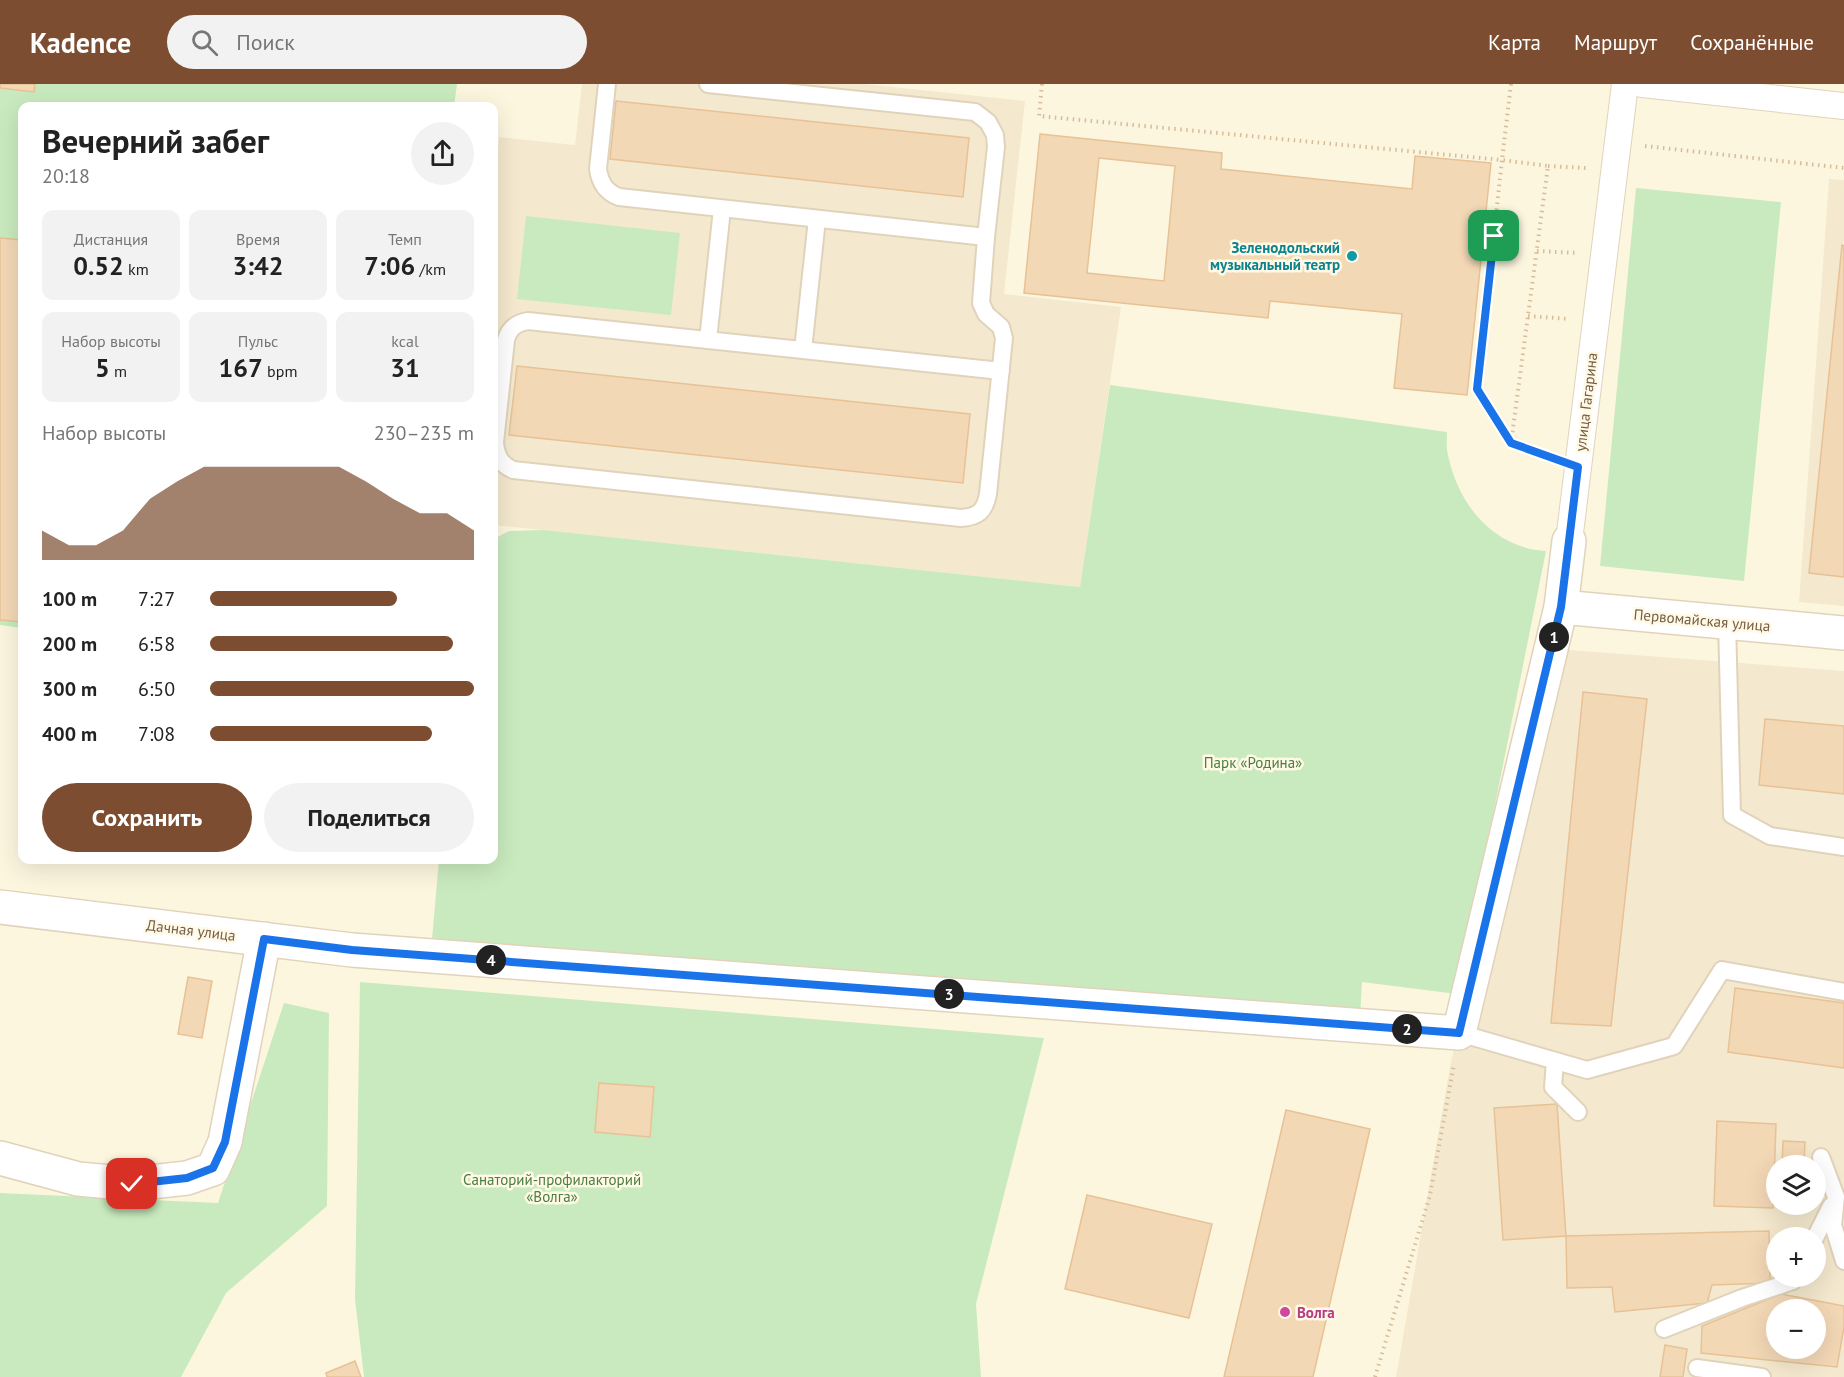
<!DOCTYPE html>
<html lang="ru">
<head>
<meta charset="utf-8">
<style>
	body { margin:0; font-family:"PT Sans",sans-serif; background:#f2f2f2; color:#222; height:100vh; display:flex; flex-direction:column; font-size:22px; white-space:nowrap }
	* { box-sizing:border-box; margin:0 }
	p { font-size:20px; color:#767676 }
	.icon { flex:none; width:33px; height:33px; fill:none; stroke:currentColor; stroke-width:2; stroke-linecap:round; stroke-linejoin:round }
	.map { position:relative; flex:1; overflow:hidden }
	.panel { position:absolute; left:18px; top:18px; width:480px; height:762px; display:flex; flex-direction:column; background:#fff; border-radius:12px; box-shadow:0 6px 24px #0002 }
	.panel>* { flex:none }
	.fabs { position:absolute; left:1766px; top:1071px; display:grid; gap:12px }
	.fabs a { display:grid; place-items:center; width:60px; height:60px; border-radius:50%; background:#fff; box-shadow:0 6px 24px #0002; font-size:30px }
	.pin { position:absolute; display:grid; place-items:center; width:51px; height:51px; color:#fff; margin:-26px; border-radius:12px; box-shadow:0 3px 9px #0006 }
	.km { position:absolute; width:30px; height:30px; margin:-15px; border-radius:50%; background:#222; color:#fff; font-size:16px; line-height:30px; text-align:center }
	.round { display:grid; place-items:center; flex:none; width:63px; height:63px; border-radius:32px; background:#f2f2f2 }
	.headline { display:flex; align-items:center; justify-content:space-between; height:102px; padding:0 24px }
	h1 { font-size:33px; font-weight:700; line-height:45px }
	.stats { display:grid; grid-template-columns:repeat(3,1fr); gap:9px; height:102px; padding:6px 24px }
	.stats div { display:grid; align-content:center; border-radius:12px; background:#f2f2f2; text-align:center }
	.stats b { font-size:26px; font-weight:700 }
	.stats small { font-size:16px; font-weight:400 }
	.stats p { font-size:16px }
	.chart { height:168px; padding:12px 24px }
	.chart p { display:flex; justify-content:space-between }
	.chart svg { width:100%; height:108px; margin-top:6px; fill:#7c4d30; opacity:.7 }
	.button { display:flex; gap:12px; margin-top:auto; padding:12px 24px }
	.button a { flex:1; height:69px; border-radius:36px; background:#7c4d30; color:#fff; font-size:24px; font-weight:700; line-height:69px; text-align:center }
	.button a+a { background:#f2f2f2; color:#222 }
	ul { padding:0 24px; list-style:none; font-size:20px }
	li { display:grid; grid-template-columns:96px 72px 1fr; align-items:center; height:45px }
	li i { height:15px; border-radius:8px; background:#7c4d30 }
	header { display:flex; align-items:center; gap:36px; box-sizing:border-box; height:84px; padding:0 30px; background:#7c4d30; color:#fff }
	header strong { font-size:28px }
	nav { display:flex; gap:33px; margin-inline-start:auto; font-size:21px }
	.search { width:420px; height:54px; background:#f2f2f2; display:flex; align-items:center; gap:15px; box-sizing:border-box; padding:0 21px; border-radius:33px; color:#767676; font-size:22px }
	.map>svg:first-child { display:block }
</style>
</head>
<body>
<header>
<strong>Kadence</strong>
<div class="search"><svg class="icon" aria-label="search" viewBox="0 0 24 24"><circle cx="10" cy="10" r="6"/><path d="M15 15l6 6"/></svg>Поиск</div>
<nav><a>Карта</a><a>Маршрут</a><a>Сохранённые</a></nav>
</header>
<div class="map">
<svg width="1844" height="1293" viewBox="0 0 1844 1293">
	<rect width="100%" height="100%" fill="#fdf6df"/>
	<g fill="#f4e9ce" fill-rule="evenodd">
		<polygon points="582,0 864,0 1025,17 1004,210 1121,223 1080,503 494,441 494,103 499,53 575,61"/>
		<polygon points="1829,95 1844,96 1844,522 1799,518"/>
		<path d="M1543 564 1844 587V1293H1396L1450 983ZM1776 1082H1815V1120H1776ZM1776 1154H1815V1192H1776ZM1776 1226H1815V1264H1776Z"/>
	</g>
	<g fill="#c9eabe">
		<polygon points="0,0 457,0 454,22 22,22 22,544 0,541"/>
		<polygon points="1636,104 1781,118 1744,497 1600,482"/>
		<polygon points="526,132 680,149 671,231 517,215"/>
		<path d="M1110 301 1447 348C1447 355 1446 364 1448 371 1458 420 1493 464 1546 467L1457 910 1362 898 1360 934 432 855 439 776H494V455L509 447 543 446 1080 503Z"/>
		<polygon points="360,898 1044,954 976,1220 981,1293 364,1293 355,1215"/>
		<polygon points="284,919 329,929 327,1122 226,1209 181,1293 0,1293 0,1109 218,1119"/>
	</g>
	<g fill="#f3d8b6" stroke="#e6c296" stroke-width="1.5" fill-rule="evenodd">
		<polygon points="0,0 35,0 34,8 0,4"/>
		<polygon points="616,17 969,54 963,113 610,75"/>
		<path d="M1040 50 1222 69 1221 85 1412 105 1415 72 1491 79 1467 311 1394 304 1402 230 1270 217 1268 234 1024 209ZM1099 74 1175 82 1164 197 1087 189Z"/>
		<polygon points="0,154 22,156 22,538 0,536"/>
		<polygon points="1842,161 1844,162 1844,493 1809,489"/>
		<polygon points="517,282 970,330 963,399 509,351"/>
		<polygon points="1583,608 1647,615 1611,942 1551,939"/>
		<polygon points="1765,635 1844,642 1844,710 1759,701"/>
		<polygon points="188,893 212,897 202,954 178,950"/>
		<polygon points="1735,904 1844,919 1844,984 1728,968"/>
		<polygon points="599,999 654,1003 650,1053 595,1048"/>
		<polygon points="1557,1020 1566,1152 1503,1156 1494,1024"/>
		<polygon points="1286,1026 1370,1045 1321,1258 1313,1293 1224,1293"/>
		<polygon points="1717,1037 1776,1040 1773,1124 1714,1122"/>
		<polygon points="1783,1057 1805,1058 1804,1082 1782,1082"/>
		<polygon points="1087,1111 1212,1140 1189,1234 1065,1205"/>
		<polygon points="1769,1147 1770,1199 1712,1201 1707,1219 1615,1228 1612,1203 1567,1204 1566,1152"/>
		<path d="M1781 1210 1844 1222V1243L1837 1283 1701 1269 1702 1242ZM1776 1226H1815V1264H1776Z"/>
		<polygon points="1665,1261 1687,1265 1683,1293 1660,1293"/>
		<polygon points="355,1277 361,1293 327,1293 326,1289"/>
	</g>
	<g fill="none" stroke-linecap="round" stroke-linejoin="round">
		<g stroke="#e1d3bb" stroke-width="20">
			<g id="service">
				<path d="M607 0 598 85C600 99 606 108 619 113L986 153 996 63 995 51 988 38 975 28 708 0"/>
				<path d="M986 153 981 219 986 230 1001 243 1004 254 988 410C985 427 978 433 961 434L513 386C500 380 496 371 495 358L506 256C509 244 516 239 528 237L1001 287"/>
				<polyline points="708,256 722,125"/>
				<polyline points="803,266 817,135"/>
				<polyline points="1727,538 1732,731 1770,752 1844,763"/>
				<polyline points="1459,949 1587,986 1674,962 1722,886 1844,908"/>
				<polyline points="1555,977 1553,1003 1578,1028"/>
				<polyline points="1821,1073 1836,1113 1833,1141 1844,1177"/>
				<polyline points="1815,1154 1831,1122"/>
				<polyline points="1664,1245 1742,1214 1793,1197 1795,1192"/>
				<polyline points="1697,1284 1762,1293"/>
			</g>
		</g>
		<g stroke="#e1d3bb" stroke-width="28">
			<g id="pedestrian">
				<polyline points="1642,0 1844,22"/>
				<polyline points="1569,457 1625,0"/>
			</g>
		</g>
		<g stroke="#e1d3bb" stroke-width="36">
			<g id="minor">
				<polyline points="1561,523 1844,549"/>
				<polyline points="0,823 352,866 1459,949 1561,523 1569,457"/>
				<polyline points="0,1074 78,1095 133,1100 187,1094 213,1085 225,1058 264,855"/>
			</g>
		</g>
		<g stroke="#d7bc9a" stroke-width="4" stroke-dasharray="1.5 4.5" stroke-linecap="butt">
			<polyline points="1042,0 1039,32 1502,76 1477,305 1511,359"/>
			<polyline points="1511,0 1502,76 1548,82 1511,359 1552,374"/>
			<polyline points="1645,62 1844,84"/>
			<polyline points="1548,82 1586,84"/>
			<polyline points="1537,167 1578,169"/>
			<polyline points="1528,232 1569,235"/>
			<polyline points="1375,1293 1430,1111 1454,980"/>
		</g>
		<use href="#service" stroke="#fff" stroke-width="16"/>
		<use href="#pedestrian" stroke="#fff" stroke-width="26"/>
		<use href="#minor" stroke="#fff" stroke-width="33"/>
	</g>
	<g fill="none" stroke-linecap="round" stroke-linejoin="round">
		<g stroke="#fff" stroke-width="12">
			<polyline id="route" points="132,1100 187,1094 213,1084 225,1058 264,855 352,866 1459,949 1561,523 1578,383 1511,359 1477,305 1494,152"/>
		</g>
		<use href="#route" stroke="#1a73e8" stroke-width="8"/>
	</g>
	<circle fill="#0f9aa8" stroke="#fff9e6" stroke-width="2" cx="1352" cy="172" r="6"/>
	<circle fill="#d1479c" stroke="#fff9e6" stroke-width="2" cx="1285" cy="1228" r="6"/>
	<g text-anchor="middle" dominant-baseline="central" stroke-width="5" stroke-linejoin="round" paint-order="stroke">
		<g font-size="15" font-weight="bold" fill="#0d838f" stroke="#fff9e6" text-anchor="end">
			<text x="1340" y="163">Зеленодольский<tspan x="1340" dy="17">музыкальный театр</tspan></text>
		</g>
		<g font-size="15" fill="#735e47" stroke="#fff9e6">
			<text transform="translate(1586 318) rotate(-83)">улица Гагарина</text>
			<text transform="translate(1702 536) rotate(5)">Первомайская улица</text>
			<text transform="translate(191 846) rotate(7)">Дачная улица</text>
		</g>
		<g font-size="15" fill="#497f40" stroke="#fff9e6">
			<text x="1253" y="678">Парк «Родина»</text>
			<text x="552" y="1095">Санаторий-профилакторий<tspan x="552" dy="17">«Волга»</tspan></text>
		</g>
		<g font-size="15" font-weight="bold" fill="#b23c85" stroke="#fff9e6" text-anchor="start">
			<text x="1297" y="1228">Волга</text>
		</g>
	</g>
</svg>
<div class="fabs">
<a><svg class="icon" aria-label="layers" viewBox="0 0 24 24"><path d="M12 4l9 5-9 5-9-5zM3 14l9 5 9-5"/></svg></a>
<a>+</a>
<a>−</a>
</div>
<div class="pin" style="left:1494px;top:152px;background:#1e9e55"><svg class="icon" aria-label="arrive" viewBox="0 0 24 24"><path d="M6 21V4h12l-3 4 3 4H6"/></svg></div>
<div class="pin" style="left:132px;top:1100px;background:#d93025"><svg class="icon" aria-label="check" viewBox="0 0 24 24"><path d="M5 12l5 5 9-10"/></svg></div>
<b class="km" style="left:1554px;top:553px">1</b>
<b class="km" style="left:1407px;top:945px">2</b>
<b class="km" style="left:949px;top:910px">3</b>
<b class="km" style="left:491px;top:876px">4</b>
<section class="panel">
<div class="headline"><div><h1>Вечерний забег</h1><p>20:18</p></div><a class="round"><svg class="icon" aria-label="share" viewBox="0 0 24 24"><path d="M12 15V3M7 8l5-5 5 5M5 13v7h14v-7"/></svg></a></div>
<div class="stats">
<div><p>Дистанция</p><b>0.52<small> km</small></b></div>
<div><p>Время</p><b>3:42</b></div>
<div><p>Темп</p><b>7:06<small> /km</small></b></div>
</div>
<div class="stats">
<div><p>Набор высоты</p><b>5<small> m</small></b></div>
<div><p>Пульс</p><b>167<small> bpm</small></b></div>
<div><p>kcal</p><b>31</b></div>
</div>
<div class="chart"><p><span>Набор высоты</span>230–235 m</p>
<svg viewBox="0 0 160 44" preserveAspectRatio="none"><path d="M0 44V32L10 38L20 38L30 32L40 19L50 12L60 6L70 6L80 6L90 6L100 6L110 6L120 12L130 19L140 25L150 25L160 32V44z"/></svg>
</div>
<ul>
<li><b>100 m</b>7:27<i style="width:71%"></i></li>
<li><b>200 m</b>6:58<i style="width:92%"></i></li>
<li><b>300 m</b>6:50<i style="width:100%"></i></li>
<li><b>400 m</b>7:08<i style="width:84%"></i></li>
</ul>
<div class="button"><a>Сохранить</a><a>Поделиться</a></div>
</section>
</div>
</body>
</html>
